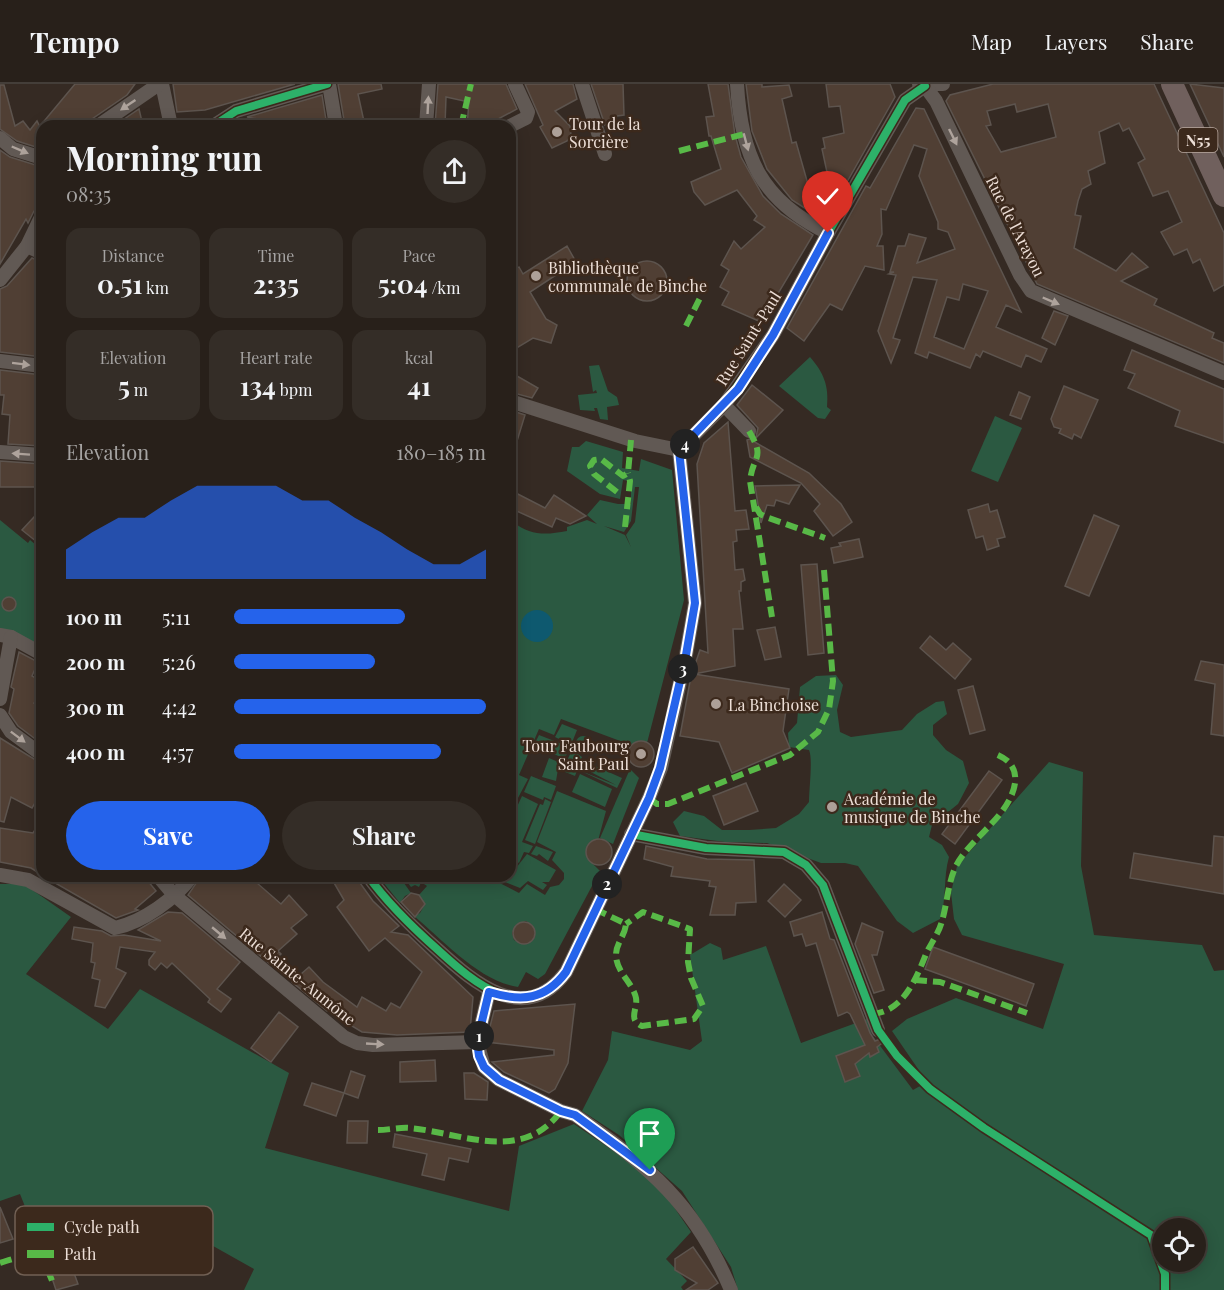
<!DOCTYPE html>
<html lang="en">
<head>
<meta charset="utf-8">
<style>
	body { margin:0; font-family:"Playfair Display",serif; background:#342d27; color:#f1f3f6; height:100vh; display:flex; flex-direction:column; font-size:22px; white-space:nowrap }
	* { box-sizing:border-box; margin:0 }
	p { font-size:20px; color:#a5a3a2 }
	.icon { flex:none; width:33px; height:33px; fill:none; stroke:currentColor; stroke-width:2; stroke-linecap:round; stroke-linejoin:round }
	.map { position:relative; flex:1; overflow:hidden }
	.drawer { position:absolute; left:36px; top:36px; width:480px; height:762px; display:flex; flex-direction:column; background:#28201a; border-radius:18px; box-shadow:0 3px 15px #0003,0 0 0 2px #443e39 }
	.drawer>* { flex:none }
	.buttons { position:absolute; left:1152px; top:1134px; display:grid; gap:12px }
	.buttons a { display:grid; place-items:center; width:54px; height:54px; border-radius:50%; background:#28201a; box-shadow:0 3px 15px #0003,0 0 0 2px #443e39; font-size:30px }
	.pin { position:absolute; display:grid; place-items:center; width:51px; height:51px; color:#fff; margin:-62px -26px; border-radius:50% 50% 50% 0; rotate:-45deg; box-shadow:0 0 6px #0007 }
	.pin .icon { rotate:45deg }
	.km { position:absolute; width:30px; height:30px; margin:-15px; border-radius:50%; background:#222; color:#fff; font-size:16px; line-height:30px; text-align:center }
	.round { display:grid; place-items:center; flex:none; width:63px; height:63px; border-radius:32px; background:#342d27 }
	.summary { display:flex; align-items:center; justify-content:space-between; height:102px; padding:0 30px }
	h1 { font-size:33px; font-weight:700; line-height:45px }
	.figures { display:grid; grid-template-columns:repeat(3,1fr); gap:9px; height:102px; padding:6px 30px }
	.figures div { display:grid; align-content:center; border-radius:15px; background:#342d27; text-align:center }
	.figures b { font-size:26px; font-weight:700 }
	.figures small { font-size:16px; font-weight:400 }
	.figures p { font-size:16px }
	.chart { height:168px; padding:12px 30px }
	.chart p { display:flex; justify-content:space-between }
	.chart svg { width:100%; height:108px; margin-top:6px; fill:#2563eb; opacity:.7 }
	.action { display:flex; gap:12px; margin-top:auto; padding:12px 30px }
	.action a { flex:1; height:69px; border-radius:36px; background:#2563eb; color:#fff; font-size:24px; font-weight:700; line-height:69px; text-align:center }
	.action a+a { background:#342d27; color:#f1f3f6 }
	ul { padding:0 30px; list-style:none; font-size:20px }
	li { display:grid; grid-template-columns:96px 72px 1fr; align-items:center; height:45px }
	li i { height:15px; border-radius:8px; background:#2563eb }
	header { display:flex; align-items:center; gap:36px; box-sizing:border-box; height:84px; padding:0 30px; background:#28201a; border-bottom:2px solid #443e39 }
	header strong { font-size:28px }
	nav { display:flex; gap:33px; margin-inline-start:auto; font-size:21px }
	.map>svg:first-child { display:block }
</style>
</head>
<body>
<header>
<strong>Tempo</strong>
<nav><a>Map</a><a>Layers</a><a>Share</a></nav>
</header>
<div class="map">
<svg width="1224" height="1206" viewBox="0 0 1224 1206">
	<rect width="100%" height="100%" fill="#352a23"/>
	<g fill="#2b5941" fill-rule="evenodd">
		<path d="M810 273C824 289 829 302 827 323L831 326 825 335 818 334 779 302Z"/>
		<polygon points="599,281 608,307 617,313 619,321 607,323 608,336 600,335 597,324 594,324 595,327 580,326 578,311 597,309 596,306 593,308 589,282"/>
		<polygon points="995,332 1022,344 998,398 971,387"/>
		<path d="M586 357 623 368 622 384 639 387 641 375 672 386 684 516 647 659 638 657 631 661 561 635 554 651 539 645 519 691 528 695 510 729V446L513 438C531 452 546 451 567 447V443L587 436 597 440 587 431 600 416 618 420H631V397L623 396 620 415 600 410 567 387 572 363H579ZM635 403H639L635 438 626 451 631 463 625 451 604 442 624 448 631 437Z"/>
		<path d="M0 436 28 459 30 456 42 466V562L0 544ZM6 513H11L16 518 14 525 9 527 2 522Z"/>
		<path d="M836 591 843 601 837 626 840 648 851 653 902 646 917 630 936 618 944 617 947 630 933 641V651L946 666 963 677 969 699 958 720 932 741 929 753 942 761 949 773C943 793 947 816 940 835L913 849 897 837 858 782 845 779H821L767 759 725 758 680 752 673 738 684 727 704 732 722 746H749L776 744 799 730 809 718C809 705 813 674 809 666L789 663 788 649 797 639 800 603 816 592Z"/>
		<polygon points="562,640 577,646 571,661 555,653"/>
		<polygon points="539,651 562,660 560,665 567,669 565,675 534,661"/>
		<circle cx="583" cy="659" r="7"/>
		<polygon points="572,666 582,673 575,692 558,685 556,697 542,693 549,674 565,681"/>
		<polygon points="586,678 622,694 617,704 581,687 616,701 583,684"/>
		<path d="M1049 678 1083 688 1081 782 1094 851 1202 861 1214 887 1224 886V1206H738L731 1183 682 1107 619 1051 582 1027 608 976 612 947 690 966 702 957 690 871 710 859 721 864 723 876 766 862 801 959 867 935 872 951 913 1006 927 998 892 947 907 935 956 914 1043 945 1064 880 962 851 954 835 951 809 957 782ZM1162 1144H1196V1178H1162Z"/>
		<polygon points="630,685 639,694 613,760 600,754"/>
		<polygon points="580,690 612,705 605,723 572,708"/>
		<polygon points="531,692 556,702 551,716 544,713 543,716 524,708"/>
		<path d="M557 707 606 727 592 779 600 787 545 890 538 895 526 888 518 903C479 897 444 857 414 832L420 829 425 820 419 811 427 802 424 800 428 792H486L519 809 527 800 545 811 550 803 559 801 564 795V789L552 776 556 768 537 758ZM526 837 533 842 535 853 529 859 523 860 514 856 512 849 516 841Z"/>
		<polygon points="522,712 538,720 522,758 533,762 529,769 524,768 519,779 510,775 510,738"/>
		<polygon points="545,715 551,718 535,760 525,756 540,720 543,721"/>
		<polygon points="536,762 553,768 548,777 539,770 537,772 531,770"/>
		<polygon points="527,770 556,786 549,798 542,798 547,801 543,806 528,797 520,804 502,797 504,792 510,792 511,781 516,784"/>
		<polygon points="378,792 399,792 411,809 405,812 400,819"/>
		<polygon points="406,792 424,792 419,803 415,801 411,803 404,794"/>
		<polygon points="0,800 24,800 71,833 26,890 108,945 140,905 289,989 265,1064 509,1127 519,1062 574,1040 642,1086 665,1110 691,1148 666,1175 687,1197 681,1203 683,1206 244,1206 254,1185 142,1122 40,1160 20,1110 0,1117"/>
	</g>
	<circle fill="#0e596f" cx="537" cy="542" r="16"/>
	<g fill="#503f34" stroke="#5d544e" stroke-width="1.5" fill-rule="evenodd">
		<polygon points="75,0 135,0 127,11 92,35 89,42 40,42"/>
		<polygon points="173,0 295,0 205,26 177,28"/>
		<polygon points="338,0 381,0 382,5 358,10 365,42 345,42"/>
		<polygon points="438,0 506,0 517,25 485,42 467,42 469,18 446,13 445,42 435,42"/>
		<polygon points="525,0 573,0 577,15 555,27 570,42 571,49 567,57 552,64 540,43 543,41"/>
		<polygon points="591,0 623,0 624,31 617,32 612,39 605,41"/>
		<polygon points="708,0 728,0 735,51 741,73 763,112 781,130 813,151 761,238 722,221 729,208 720,203 729,186 721,181 734,157 741,165 765,143 754,136 757,132 737,106 705,121 694,108 691,98 721,85 711,52 709,52 706,33 714,32"/>
		<polygon points="746,0 762,0 762,3 789,1 792,12 782,15 792,59 796,58 817,132 792,116 767,85 752,47"/>
		<polygon points="826,0 890,0 895,13 834,121 822,65 825,64 823,54 844,49 840,22 829,23"/>
		<path d="M993 0H1154L1224 149V201L1214 207 1200 175 1193 179 1187 165 1174 171 1161 148 1182 138 1168 107 1153 112 1138 79 1145 75 1129 44 1123 47 1119 39 1099 48 1105 79 1088 87 1091 100 1082 105 1078 117 1075 131 1081 132 1074 164 1116 187 1132 169 1148 183 1121 197 1157 215 1154 221 1214 249 1212 254 1224 259V279L1037 200 946 17 950 11ZM1015 20 1017 28 1048 20 1056 53 1001 68 986 42 991 41 987 27Z"/>
		<polygon points="1190,0 1224,4 1224,73 1211,45"/>
		<polygon points="0,1 4,1 15,42 23,37 30,46 37,37 42,47 42,65 17,57 0,45"/>
		<polygon points="322,11 327,42 296,42 247,33"/>
		<path d="M916 24 924 25 1021 228 1006 221 996 243 1047 265 1041 278 1026 271 1021 283 983 267 980 273 976 270 970 284 929 268 927 274 915 269 937 196 913 193 893 254 900 256 891 279 878 247 896 191 889 190 894 188H890L898 162H905L909 150 926 154 917 179 955 165 948 148 938 145V138L919 92 927 65 914 61 886 126 881 125 882 150 877 162H883L884 186 865 182 842 226 830 220 804 257 787 244 866 102 870 104ZM963 200 988 207 964 265 934 253 947 213 959 216Z"/>
		<polygon points="139,25 143,42 114,42"/>
		<polygon points="0,66 10,73 42,83 42,122 34,127 28,139 26,135 0,180"/>
		<polygon points="567,162 576,178 530,208 546,235 557,241 551,259 533,254 510,268 510,189 519,183 523,190"/>
		<polygon points="32,174 42,178 42,273 0,268 0,205 7,202"/>
		<circle cx="647" cy="197" r="20"/>
		<polygon points="1054,227 1068,232 1055,261 1042,254"/>
		<polygon points="1132,266 1224,305 1224,359 1175,342 1180,327 1128,304 1135,290 1124,286"/>
		<polygon points="0,286 42,291 42,323 35,354 42,354 42,362 8,360 10,331 2,330 4,311 0,311"/>
		<polygon points="510,288 538,304 532,314 510,308"/>
		<polygon points="752,301 783,326 753,357 809,389 841,420 852,438 833,452 814,427 820,420 801,399 750,373 747,356 756,353 758,344 737,321"/>
		<polygon points="1064,302 1098,316 1081,354 1074,350 1072,355 1059,349 1061,345 1054,343 1051,335"/>
		<polygon points="1019,308 1030,313 1021,335 1010,331"/>
		<polygon points="510,326 525,331 513,370 510,369"/>
		<polygon points="728,338 735,427 746,426 749,445 736,446 737,457 733,458 735,486 743,485 745,496 741,498 741,507 739,507 743,545 733,545 735,582 694,590 789,605 783,647 790,664 732,689 719,658 680,652 691,592 700,566 708,569 697,380 704,359"/>
		<polygon points="0,377 42,380 39,403 0,403"/>
		<polygon points="800,401 789,420 776,416 774,422 767,421 761,439 755,402"/>
		<polygon points="510,406 545,424 554,411 586,432 570,440 556,434 552,443 510,424"/>
		<polygon points="988,420 990,428 997,426 1005,453 997,455 999,462 987,466 983,452 976,454 968,426"/>
		<polygon points="1094,431 1119,442 1089,512 1065,502"/>
		<polygon points="34,433 42,439 42,462 22,446"/>
		<polygon points="859,455 863,473 834,479 831,464 841,462 839,459"/>
		<polygon points="817,480 824,569 808,571 801,481"/>
		<circle cx="9" cy="520" r="7"/>
		<polygon points="775,543 781,573 765,576 757,546"/>
		<polygon points="930,552 946,566 953,559 971,575 955,595 920,564"/>
		<polygon points="19,568 38,578 32,592 42,598 42,606 34,619 42,622 42,660 18,642 9,629 14,605 11,603"/>
		<polygon points="1201,577 1224,581 1224,652 1211,650 1215,600 1195,596"/>
		<polygon points="973,602 985,646 970,650 958,606"/>
		<polygon points="0,654 42,680 42,707 32,724 11,713 4,738 0,737"/>
		<circle cx="641" cy="670" r="13"/>
		<polygon points="989,687 1002,696 955,760 942,750"/>
		<polygon points="746,699 758,727 724,741 713,712"/>
		<polygon points="42,735 42,791 31,784 0,778 0,744 33,749"/>
		<polygon points="1214,752 1224,753 1224,810 1130,794 1134,769 1212,782"/>
		<circle cx="599" cy="768" r="13"/>
		<polygon points="646,762 707,775 754,776 756,818 736,819 735,831 710,831 716,803 709,802 710,797 671,792 673,783 644,775"/>
		<polygon points="43,792 134,792 138,798 144,792 156,807 135,825 138,826 116,834"/>
		<polygon points="201,792 249,792 281,820 289,811 307,831 291,844 297,850 278,867 281,870 270,880 188,811"/>
		<polygon points="330,792 355,792 373,817 399,842 391,848 408,851 473,913 470,948 397,951 362,948 347,939 350,934 333,919 327,927 292,898 309,883 323,898 357,923 362,913 386,927 391,919 400,924 422,888 385,854 369,867 337,823 344,816"/>
		<polygon points="784,800 801,816 785,833 768,817"/>
		<polygon points="411,809 419,811 425,820 415,833 401,818"/>
		<polygon points="168,828 182,829 240,878 217,905 231,915 221,928 208,918 210,915 172,879 167,884 161,879 155,886 149,881 149,876 155,868 120,863 116,884 126,889 105,924 95,922 100,896 92,894 95,879 91,878 93,859 72,855 74,843 102,847 111,852 124,851 161,857 138,846"/>
		<polygon points="822,828 830,855 834,856 870,949 875,957 883,954 885,957 877,963 879,968 870,973 869,969 855,980 860,992 845,998 836,972 865,961 850,930 847,928 838,932 816,859 806,862 802,850 794,852 790,838"/>
		<circle cx="524" cy="849" r="11"/>
		<polygon points="862,839 883,848 877,871 872,871 884,906 874,909 855,860"/>
		<polygon points="933,863 1034,900 1026,922 925,885"/>
		<polygon points="575,920 568,979 555,1005 549,1009 504,988 492,978 554,971 554,966 486,958 494,927"/>
		<polygon points="279,928 298,943 271,978 251,964"/>
		<polygon points="435,976 436,997 400,998 400,978"/>
		<polygon points="351,987 365,992 358,1014 344,1009"/>
		<polygon points="464,989 474,989 488,998 487,1016 465,1015"/>
		<polygon points="312,999 344,1009 336,1032 304,1021"/>
		<polygon points="348,1037 368,1037 367,1059 347,1059"/>
		<polygon points="395,1050 471,1065 468,1078 449,1074 444,1096 422,1091 427,1070 393,1063"/>
		<polygon points="0,1123 13,1155 0,1159"/>
		<polygon points="693,1163 718,1199 708,1206 686,1206 697,1199 675,1186 675,1175"/>
		<polygon points="70,1178 78,1200 56,1206 49,1185"/>
	</g>
	<g fill="none" stroke-linecap="round" stroke-linejoin="round">
		<g stroke="#615954" stroke-width="14">
			<polyline points="162,0 171,42"/>
			<polyline points="329,0 336,42"/>
			<polyline points="582,0 605,70"/>
			<path d="M737 0C741 72 761 117 828 149"/>
			<polyline points="919,0 943,0"/>
			<polyline points="925,2 936,17 1020,191 1031,207 1224,289"/>
			<polyline points="98,42 159,0"/>
			<polyline points="213,42 236,27 327,0"/>
			<polyline points="426,42 429,0"/>
			<polyline points="510,42 526,34 528,28 515,0"/>
			<polyline points="0,54 13,65 42,74"/>
			<polyline points="27,162 42,169"/>
			<polyline points="0,196 27,162 42,131"/>
			<polyline points="0,277 42,282"/>
			<polyline points="510,317 635,357 679,366"/>
			<polyline points="724,321 749,347"/>
			<polyline points="679,366 724,321 773,251 828,149 905,16 925,2"/>
			<polyline points="0,368 42,371"/>
			<polyline points="0,551 11,553 42,570"/>
			<polyline points="0,615 11,553"/>
			<polyline points="0,631 11,648 42,671"/>
			<polyline points="631,750 706,764 784,768 806,781 823,801 878,946"/>
			<path d="M0 791 28 796 115 844C143 838 175 815 192 792"/>
			<polyline points="158,792 174,811 344,953 357,959 373,961 477,958"/>
			<path d="M368 792C388 820 412 843 438 866 474 899 525 943 566 888L649 714 661 684 686 571 695 519 679 366"/>
			<path d="M489 908 477 958 484 983 499 996 561 1027 575 1031C649 1082 695 1120 731 1206"/>
		</g>
		<polyline stroke="#70605d" stroke-width="22" points="1172,0 1224,112"/>
		<g stroke="#58b947" stroke-width="6" stroke-dasharray="12 6" stroke-linecap="butt">
			<polyline points="461,42 471,0"/>
			<polyline points="679,67 744,50"/>
			<polyline points="686,242 700,214"/>
			<path d="M749 347C766 376 753 370 750 397L772 533"/>
			<polyline points="617,408 594,390 590,382 594,376 601,375 623,392 628,389 631,356"/>
			<polyline points="756,423 760,430 766,433 825,454"/>
			<polyline points="625,443 630,397 628,389"/>
			<polyline points="649,714 657,720 668,720 790,671 818,648 829,625 833,597 824,486"/>
			<path d="M595 825 626 840C625 852 616 859 616 871 616 888 633 899 636 914 638 926 627 935 642 942L694 935 703 922 691 894 688 878 690 845 643 828 626 840"/>
			<polyline points="915,896 940,898 1027,929"/>
			<path d="M872 930C903 928 916 895 926 870 931 859 939 849 942 837 947 820 948 800 955 784 969 754 1010 733 1015 699 1017 682 1007 674 993 669"/>
			<path d="M378 1046C389 1046 400 1043 410 1044 462 1049 522 1080 561 1027"/>
			<path d="M0 1179C35 1168 41 1166 54 1202"/>
		</g>
		<g stroke="#3c291c" stroke-width="11">
			<g id="cycleway">
				<polyline points="213,42 236,27 327,0"/>
				<polyline points="679,366 724,321 773,251 828,149 905,16 925,2"/>
				<path d="M368 792C388 820 412 843 438 866 474 899 525 943 566 888L631 750 706 764 784 768 806 781 823 801 878 946 897 972 930 1005 984 1044 1151 1151 1165 1190V1206"/>
			</g>
		</g>
		<use href="#cycleway" stroke="#2db169" stroke-width="8"/>
	</g>
	<defs><path id="oneway-solid" d="M-6-.8H1V-3.2L6.5 0L1 3.2V.8H-6Z" transform="scale(1.5)"/></defs>
	<g fill="#aea39c">
		<use href="#oneway-solid" transform="translate(128 21) rotate(146)"/>
		<use href="#oneway-solid" transform="translate(428 21) rotate(-87)"/>
		<use href="#oneway-solid" transform="translate(953 53) rotate(64)"/>
		<use href="#oneway-solid" transform="translate(746 58) rotate(75)"/>
		<use href="#oneway-solid" transform="translate(20 66) rotate(23)"/>
		<use href="#oneway-solid" transform="translate(1051 217) rotate(23)"/>
		<use href="#oneway-solid" transform="translate(21 280) rotate(7)"/>
		<use href="#oneway-solid" transform="translate(21 370) rotate(-176)"/>
		<use href="#oneway-solid" transform="translate(18 653) rotate(37)"/>
		<use href="#oneway-solid" transform="translate(219 849) rotate(40)"/>
		<use href="#oneway-solid" transform="translate(375 960) rotate(3)"/>
	</g>
	<g fill="none" stroke-linecap="round" stroke-linejoin="round">
		<g stroke="#fff" stroke-width="12">
			<path id="route" d="M650 1086 575 1031 561 1027 499 996 484 983 479 972 477 958 489 908C522 918 545 916 566 888L649 714 660 684 686 571 695 519 679 366 738 305 773 251 828 149"/>
		</g>
		<use href="#route" stroke="#2563eb" stroke-width="8"/>
	</g>
	<g fill="#ada098" stroke="#3c291c" stroke-width="2">
		<circle cx="557" cy="48" r="6"/>
		<circle cx="536" cy="192" r="6"/>
		<circle cx="716" cy="620" r="6"/>
		<circle cx="641" cy="670" r="6"/>
		<circle cx="832" cy="723" r="6"/>
	</g>
	<g text-anchor="middle" dominant-baseline="central" stroke-width="5" stroke-linejoin="round" paint-order="stroke">
		<rect fill="#3c291c" stroke="#b8a89f" stroke-width="1.5" x="1178.5" y="44" width="39" height="24" rx="4.5"/>
		<g font-size="15" font-weight="bold" fill="#eddfd7">
			<text x="1198" y="56">N55</text>
		</g>
		<g font-size="16" fill="#eddfd7" stroke="#3c291c" text-anchor="start">
			<text x="569" y="39">Tour de la<tspan x="569" dy="18">Sorcière</tspan></text>
			<text x="548" y="183">Bibliothèque<tspan x="548" dy="18">communale de Binche</tspan></text>
			<text x="728" y="620">La Binchoise</text>
			<text x="629" y="661" text-anchor="end">Tour Faubourg<tspan x="629" dy="18">Saint Paul</tspan></text>
			<text x="844" y="714">Académie de<tspan x="844" dy="18">musique de Binche</tspan></text>
		</g>
		<g font-size="16" fill="#eddfd7" stroke="#3c291c">
			<text transform="translate(1016 142) rotate(63)">Rue de l'Arayou</text>
			<text transform="translate(748 254) rotate(-58)">Rue Saint-Paul</text>
			<text transform="translate(298 892) rotate(39)">Rue Sainte-Aumône</text>
		</g>
	</g>
	<rect x="15" y="1122" width="198" height="69" rx="9" fill="#3c291c" stroke="#716054" stroke-width="1.5"/>
	<rect x="27" y="1139" width="27" height="8" fill="#2db169"/>
	<rect x="27" y="1166" width="27" height="8" fill="#58b947"/>
	<g font-size="16" fill="#eddfd7">
		<text x="64" y="1149">Cycle path</text>
		<text x="64" y="1176">Path</text>
	</g>
</svg>
<div class="buttons">
<a><svg class="icon" aria-label="locate" viewBox="0 0 24 24"><circle cx="12" cy="12" r="6"/><path d="M12 2v4M12 18v4M2 12h4M18 12h4"/></svg></a>
</div>
<div class="pin" style="left:650px;top:1086px;background:#1e9e55"><svg class="icon" aria-label="arrive" viewBox="0 0 24 24"><path d="M6 21V4h12l-3 4 3 4H6"/></svg></div>
<div class="pin" style="left:828px;top:149px;background:#d93025"><svg class="icon" aria-label="check" viewBox="0 0 24 24"><path d="M5 12l5 5 9-10"/></svg></div>
<b class="km" style="left:479px;top:952px">1</b>
<b class="km" style="left:607px;top:800px">2</b>
<b class="km" style="left:683px;top:585px">3</b>
<b class="km" style="left:685px;top:360px">4</b>
<section class="drawer">
<div class="summary"><div><h1>Morning run</h1><p>08:35</p></div><a class="round"><svg class="icon" aria-label="share" viewBox="0 0 24 24"><path d="M12 15V3M7 8l5-5 5 5M5 13v7h14v-7"/></svg></a></div>
<div class="figures">
<div><p>Distance</p><b>0.51<small> km</small></b></div>
<div><p>Time</p><b>2:35</b></div>
<div><p>Pace</p><b>5:04<small> /km</small></b></div>
</div>
<div class="figures">
<div><p>Elevation</p><b>5<small> m</small></b></div>
<div><p>Heart rate</p><b>134<small> bpm</small></b></div>
<div><p>kcal</p><b>41</b></div>
</div>
<div class="chart"><p><span>Elevation</span>180–185 m</p>
<svg viewBox="0 0 160 44" preserveAspectRatio="none"><path d="M0 44V32L10 25L20 19L30 19L40 12L50 6L60 6L70 6L80 6L90 12L100 12L110 19L120 25L130 32L140 38L150 38L160 32V44z"/></svg>
</div>
<ul>
<li><b>100 m</b>5:11<i style="width:68%"></i></li>
<li><b>200 m</b>5:26<i style="width:56%"></i></li>
<li><b>300 m</b>4:42<i style="width:100%"></i></li>
<li><b>400 m</b>4:57<i style="width:82%"></i></li>
</ul>
<div class="action"><a>Save</a><a>Share</a></div>
</section>
</div>
</body>
</html>
